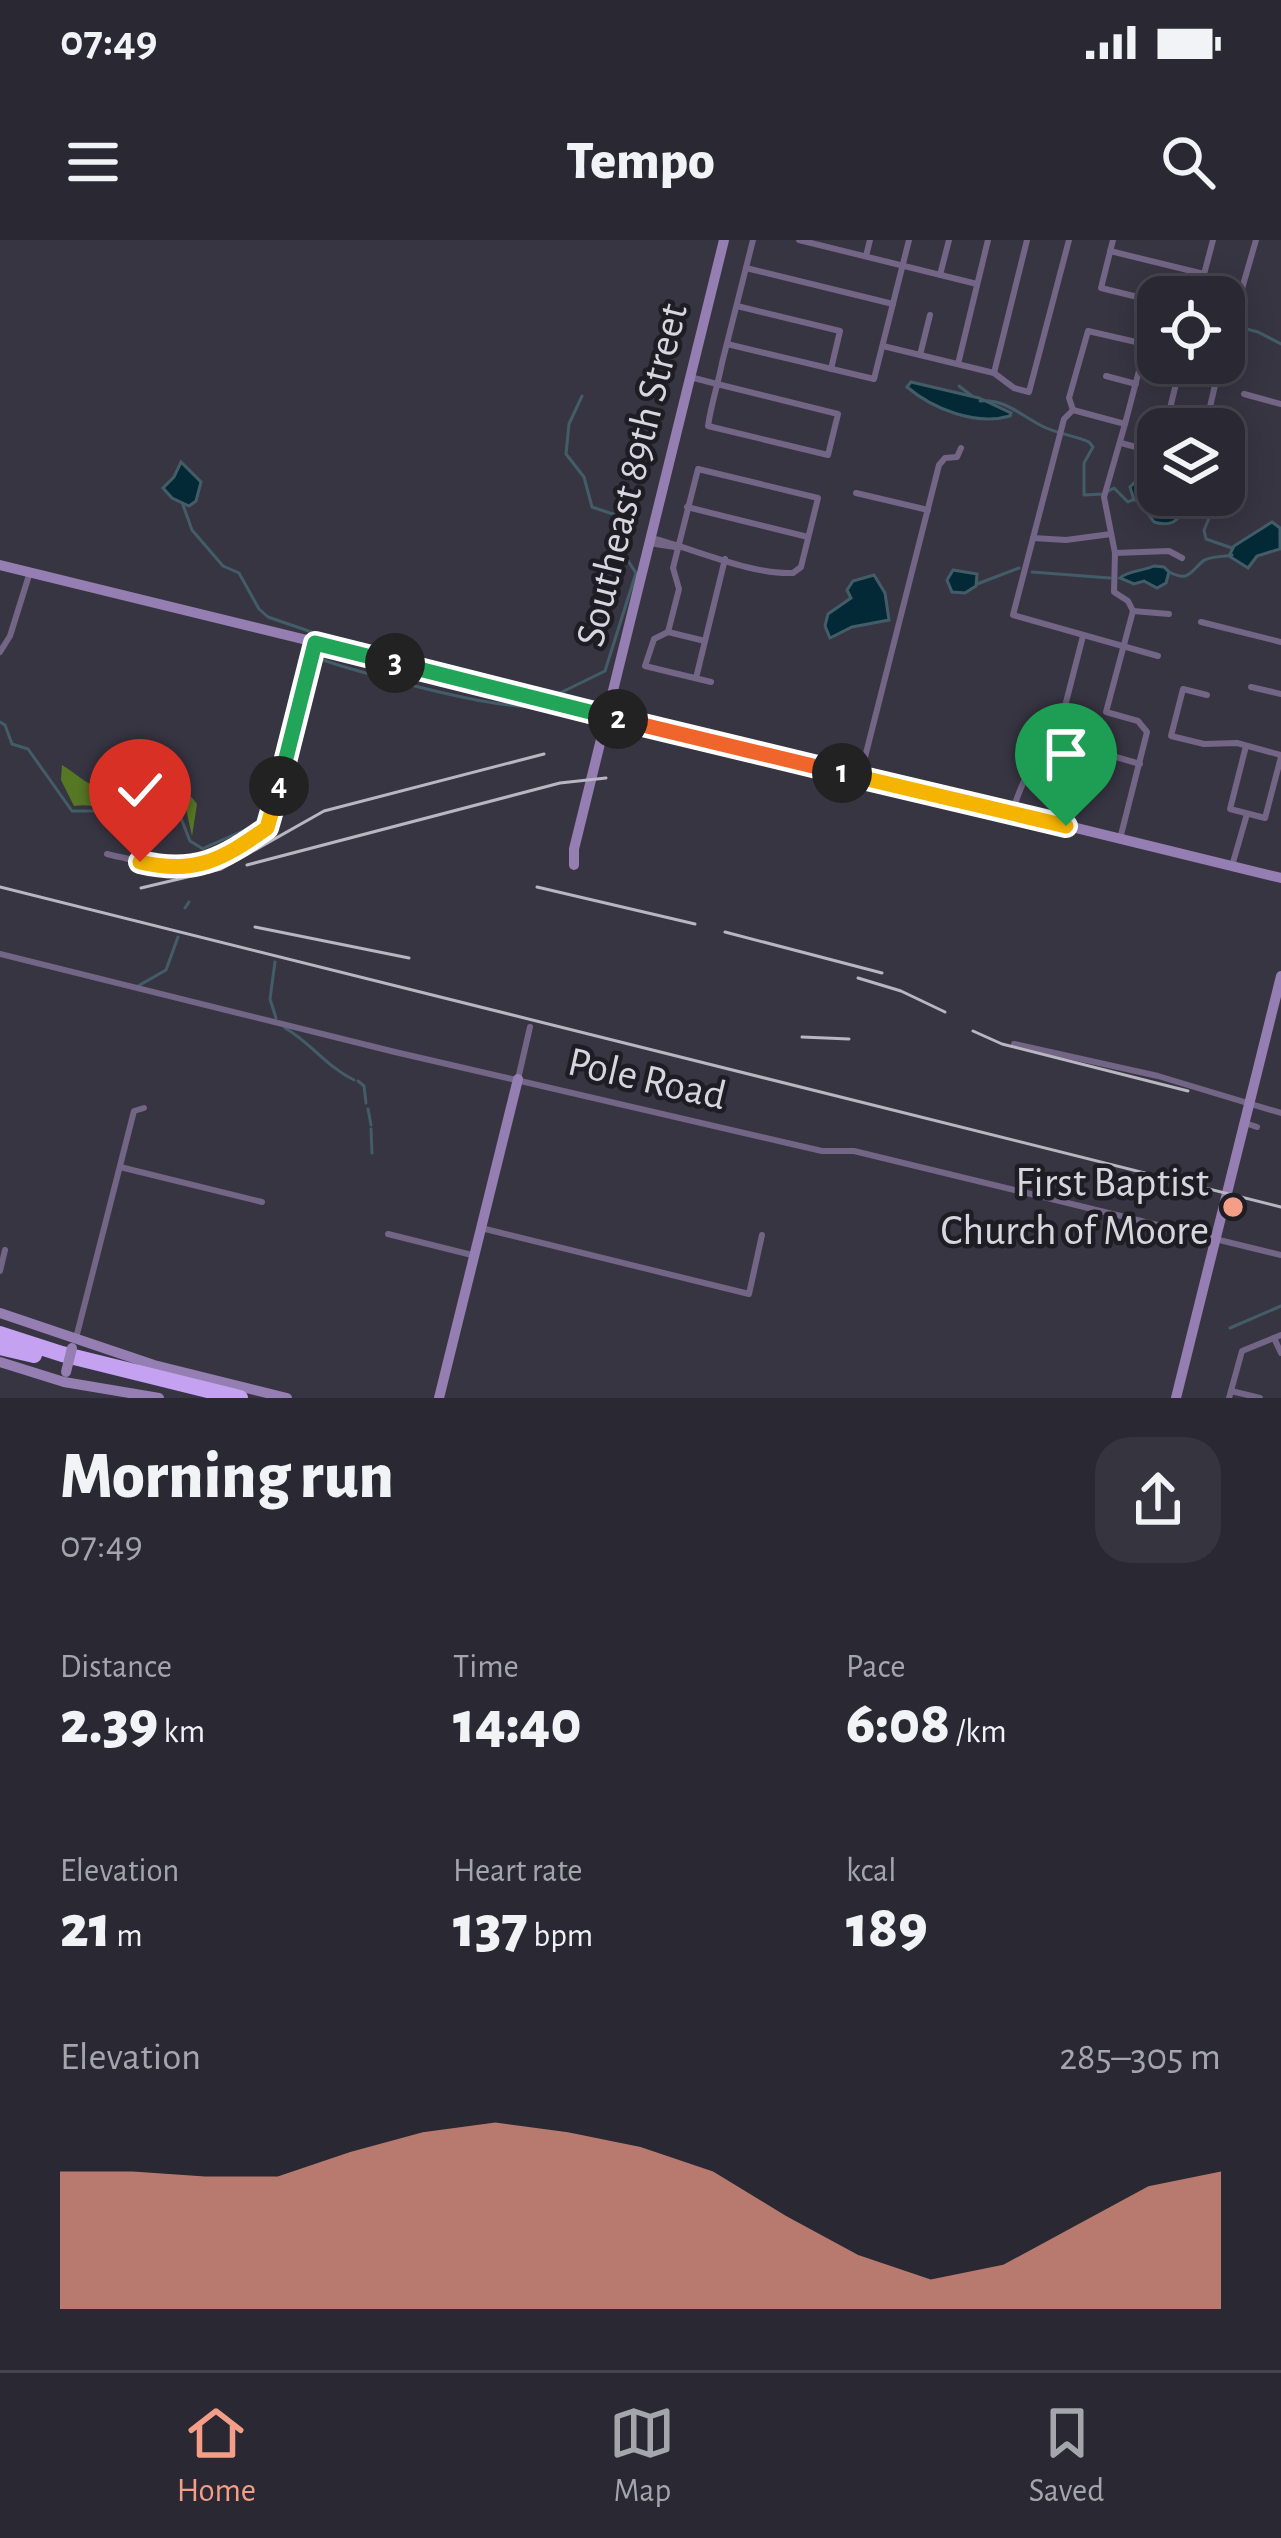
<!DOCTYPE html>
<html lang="en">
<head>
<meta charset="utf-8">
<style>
	body { margin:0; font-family:"Alegreya Sans",sans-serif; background:#36343e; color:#f1f3f6; height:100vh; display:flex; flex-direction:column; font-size:45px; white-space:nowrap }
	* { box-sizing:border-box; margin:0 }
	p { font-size:39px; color:#a5a6ac }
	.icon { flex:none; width:66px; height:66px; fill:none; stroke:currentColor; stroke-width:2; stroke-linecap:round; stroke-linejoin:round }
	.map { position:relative; height:1158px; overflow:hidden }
	.drawer { display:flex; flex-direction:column; background:#2a2832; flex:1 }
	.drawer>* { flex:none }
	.fabs { position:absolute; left:1137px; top:36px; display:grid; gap:24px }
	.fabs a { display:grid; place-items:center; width:108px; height:108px; border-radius:24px; background:#2a2832; box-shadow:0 6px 30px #0003,0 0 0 3px #46444d; font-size:60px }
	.pin { position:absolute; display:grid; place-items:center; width:102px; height:102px; color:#fff; margin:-123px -51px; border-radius:50% 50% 50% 0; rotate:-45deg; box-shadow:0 0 12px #0007 }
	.pin .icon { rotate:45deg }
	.km { position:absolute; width:60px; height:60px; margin:-30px; border-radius:50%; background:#222; color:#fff; font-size:33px; line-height:60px; text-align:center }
	.round { display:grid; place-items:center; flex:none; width:126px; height:126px; border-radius:36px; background:#36343e }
	.overview { display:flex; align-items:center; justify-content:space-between; height:204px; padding:0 60px }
	h1 { font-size:66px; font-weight:800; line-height:90px }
	.metrics { display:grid; grid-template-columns:repeat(3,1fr); gap:18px; height:204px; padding:12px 60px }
	.metrics div { display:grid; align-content:center }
	.metrics b { font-size:60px; font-weight:800 }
	.metrics small { font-size:33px; font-weight:400 }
	.metrics p { font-size:33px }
	.chart { height:336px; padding:24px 60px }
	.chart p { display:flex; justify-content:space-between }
	.chart svg { width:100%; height:216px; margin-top:12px; fill:#f49e88; opacity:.7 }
	.status { display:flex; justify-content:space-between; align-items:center; height:84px; padding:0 60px; background:#2a2832; direction:ltr }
	.status svg { height:33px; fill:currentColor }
	header { display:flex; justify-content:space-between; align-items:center; height:156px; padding:0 60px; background:#2a2832; font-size:54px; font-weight:800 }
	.dock { display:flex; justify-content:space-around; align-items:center; height:168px; border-top:3px solid #46444d; background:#2a2832; font-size:33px; color:#a5a6ac }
	.dock a { display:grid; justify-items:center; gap:6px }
	.dock .on { color:#f49e88 }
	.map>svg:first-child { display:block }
</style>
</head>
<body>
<div class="status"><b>07:49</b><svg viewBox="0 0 49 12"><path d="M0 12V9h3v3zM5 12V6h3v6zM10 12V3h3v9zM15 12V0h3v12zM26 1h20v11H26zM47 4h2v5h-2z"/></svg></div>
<header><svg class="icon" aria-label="menu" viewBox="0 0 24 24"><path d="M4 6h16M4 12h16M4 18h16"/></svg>Tempo<svg class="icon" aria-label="search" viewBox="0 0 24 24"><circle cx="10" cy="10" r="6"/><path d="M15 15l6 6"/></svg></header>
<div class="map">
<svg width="1281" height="1158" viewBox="0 0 1281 1158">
	<rect width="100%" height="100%" fill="#383543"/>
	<path fill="#567825" d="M62 525C74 532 91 548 105 550 131 555 173 529 197 564L192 596 186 569C168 556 156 572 139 581 116 576 100 562 74 566L61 540Z"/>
	<g fill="#032936" stroke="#435d68" stroke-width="3">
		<path d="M911 142 979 158 1011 173 1010 176C976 186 933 169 907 147Z"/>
		<polygon points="181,222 201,242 196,261 189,266 172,258 163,248 174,237"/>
		<path d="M1140 237 1158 240V255H1181L1185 269C1177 282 1170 287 1154 282L1146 271 1149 258 1134 260 1130 247Z"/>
		<polygon points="1272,282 1280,288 1280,309 1257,316 1248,328 1229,316 1234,306"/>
		<path d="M1154 326 1164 327 1169 332 1166 343 1157 348 1144 341 1134 344 1120 338C1127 331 1143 331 1154 326Z"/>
		<polygon points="953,330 977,334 976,346 965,353 952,352 947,340"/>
		<polygon points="874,335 885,353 889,380 852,387 830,398 825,386 828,374 851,358 847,350 853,341"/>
	</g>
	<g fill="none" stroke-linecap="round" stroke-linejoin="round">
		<g stroke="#435d68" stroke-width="3">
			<polyline points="1224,83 1258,92 1281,104"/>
			<polyline points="959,146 972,156"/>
			<path d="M980 161C1006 159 1020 175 1042 186 1057 194 1074 195 1089 202L1093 207 1084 223V255L1103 254 1114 248 1128 262 1136 258"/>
			<polyline points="183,265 192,290 223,326 239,333 259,369 268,377 326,397 363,404 364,407"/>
			<polyline points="1181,268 1203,267 1210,276 1204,290 1206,299 1232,308"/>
			<polyline points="1032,332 1110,338"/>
			<path d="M1169 332C1189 342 1189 333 1203 321 1209 316 1224 317 1232 315"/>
			<polyline points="977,344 1019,328"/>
			<path d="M312 426 323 420C357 432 515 476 541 464"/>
			<polyline points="551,454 560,453 605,431 636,333 623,313 619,276 592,267 584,237 566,214 569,184 582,156"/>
			<polyline points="0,482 5,485 12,504 28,509 72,571 99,571 137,588 177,568 190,601 203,609"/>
			<polyline points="285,507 307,426"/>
			<polyline points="275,547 283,516"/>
			<polyline points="204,608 263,582 269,567"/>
			<polyline points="185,668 189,662"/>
			<polyline points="275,722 270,759 276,778"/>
			<polyline points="138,746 166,730 178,697"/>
			<path d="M285 788C310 802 327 827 354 840"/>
			<polyline points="358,841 364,846 366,863"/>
			<polyline points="368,869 371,885"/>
			<polyline points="371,889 372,913"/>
			<polyline points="1230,1088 1281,1066"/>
		</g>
		<g stroke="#736585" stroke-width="6">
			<polyline points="799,0 977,44"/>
			<polyline points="1113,0 1101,48 1158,62"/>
			<polyline points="1110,11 1204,34"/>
			<polyline points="866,16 870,0"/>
			<polyline points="746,28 893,64"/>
			<polyline points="940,35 949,0"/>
			<polyline points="1198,57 1213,0"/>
			<polyline points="737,66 840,91 831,129"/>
			<polyline points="1224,78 1233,80 1256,0"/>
			<polyline points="727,104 874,139 909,0"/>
			<polyline points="883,106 994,133 1014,148 1029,152 1069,0"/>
			<polyline points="920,115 930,75"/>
			<polyline points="958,124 988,0"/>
			<polyline points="994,133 1027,0"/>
			<polyline points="1106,136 1136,144"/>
			<path d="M690 137 717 144 838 174 828 215 708 186C711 165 718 144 722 123L753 0"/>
			<polyline points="1244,154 1281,164"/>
			<polyline points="1073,170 1069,158 1088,91 1158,107"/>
			<polyline points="1125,184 1146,104"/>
			<polyline points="1165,189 1181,123"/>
			<polyline points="1205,189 1220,123"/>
			<polyline points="1121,203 1158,213"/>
			<polyline points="856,253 928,270"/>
			<polyline points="687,267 808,297"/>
			<path d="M651 298C693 308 750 335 793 333L801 327 818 258 698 229 673 328 679 349 668 392"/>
			<polyline points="1033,298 1066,300 1111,294"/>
			<polyline points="649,303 675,307"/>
			<polyline points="1115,313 1169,311 1182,318"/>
			<polyline points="1133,371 1128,361 1114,352 1115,313 1104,257 1125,184 1073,170 1064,179 1013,375 1158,416"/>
			<polyline points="1201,382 1281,402"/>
			<polyline points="668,392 654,399 645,426 711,442"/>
			<polyline points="668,392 705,401"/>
			<polyline points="0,412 10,396 30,332"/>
			<polyline points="696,438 725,319"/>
			<polyline points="1251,447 1281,454"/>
			<polyline points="1207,455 1183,449 1171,496 1204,504 1237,503 1281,515"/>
			<polyline points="1246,506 1230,569 1265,578 1281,517"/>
			<polyline points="1054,509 1083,396"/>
			<polyline points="861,533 939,225 945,218 957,217 961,208"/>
			<path d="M1013 571C1018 549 1031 530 1037 507L1070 516 1095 511 1140 524"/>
			<polyline points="1120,599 1147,492 1138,481 1106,472 1133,371 1169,374"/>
			<path d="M107 614C183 632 201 635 267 588L315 404"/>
			<polyline points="1232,626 1247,574"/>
			<polyline points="0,714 395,812 822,911 854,911 1281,1015"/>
			<polyline points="1014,804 1158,836 1281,873"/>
			<polyline points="518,839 530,787"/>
			<polyline points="1245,883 1257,887"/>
			<polyline points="120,927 262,962"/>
			<polyline points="481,988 749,1054 762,995"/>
			<polyline points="388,994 472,1015"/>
			<polyline points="0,1031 5,1010"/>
			<polyline points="76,1098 134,871 144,868"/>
			<polyline points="1274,1098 1281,1113"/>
			<polyline points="1231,1151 1260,1158"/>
			<polyline points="1229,1158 1242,1111 1281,1095"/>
		</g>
		<g stroke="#957eb1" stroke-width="10">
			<polyline points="0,325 1281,638"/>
			<polyline points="574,625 574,609 724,0"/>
			<polyline points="0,1073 154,1125 287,1158"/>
			<polyline points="0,1122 64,1142 159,1158"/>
			<polyline points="439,1158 518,839"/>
			<polyline points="1176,1158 1281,736"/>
		</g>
		<g stroke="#c5a1f1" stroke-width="16">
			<polyline points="0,1094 62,1114 240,1158"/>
			<polyline points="0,1107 34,1115"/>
		</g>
		<g stroke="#b8b6c0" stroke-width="3">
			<polyline points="247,625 560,543 606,538"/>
			<polyline points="0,647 1281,967"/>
			<polyline points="537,647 695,684"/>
			<polyline points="141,648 221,629 324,571 544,514"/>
			<polyline points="255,687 409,718"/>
			<polyline points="725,692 882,733"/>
			<polyline points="858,738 901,751 945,772"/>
			<polyline points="973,791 1002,804 1188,851"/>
			<polyline points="802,797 849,799"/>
		</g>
		<polyline stroke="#957eb1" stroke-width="10" points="66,1132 72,1108"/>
	</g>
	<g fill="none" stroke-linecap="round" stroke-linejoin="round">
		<g stroke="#fff" stroke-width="24">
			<polyline id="split-1" points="842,533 1066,586"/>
		</g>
		<g stroke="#fff" stroke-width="24">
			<polyline id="split-2" points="618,479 842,533"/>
		</g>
		<g stroke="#fff" stroke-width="24">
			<polyline id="split-3" points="395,423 618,479"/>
		</g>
		<g stroke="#fff" stroke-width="24">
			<polyline id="split-4" points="279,546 315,403 395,423"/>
		</g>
		<g stroke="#fff" stroke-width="24">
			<path id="split-5" d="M140 622C195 635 222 620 267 588L279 546"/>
		</g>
		<use href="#split-1" stroke="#f5b400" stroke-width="15"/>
		<use href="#split-2" stroke="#f0652b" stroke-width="15"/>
		<use href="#split-3" stroke="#22a559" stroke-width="15"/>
		<use href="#split-4" stroke="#22a559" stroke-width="15"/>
		<use href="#split-5" stroke="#f5b400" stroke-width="15"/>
	</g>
	<circle fill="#f49e88" stroke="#1f1d24" stroke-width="4.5" cx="1233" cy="967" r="12"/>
	<g text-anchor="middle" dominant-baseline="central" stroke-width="9" stroke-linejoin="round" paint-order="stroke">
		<g font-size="42" fill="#d7d5de" stroke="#1f1d24">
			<text transform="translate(632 235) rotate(-76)">Southeast 89th Street</text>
			<text transform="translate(647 839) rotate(13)">Pole Road</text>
		</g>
		<g font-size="42" fill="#d7d5de" stroke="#1f1d24" text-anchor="end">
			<text x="1209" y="943">First Baptist<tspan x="1209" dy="48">Church of Moore</tspan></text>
		</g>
	</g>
</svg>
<div class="fabs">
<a><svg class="icon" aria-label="locate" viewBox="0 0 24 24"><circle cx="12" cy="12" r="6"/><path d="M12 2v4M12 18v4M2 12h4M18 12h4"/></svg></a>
<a><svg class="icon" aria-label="layers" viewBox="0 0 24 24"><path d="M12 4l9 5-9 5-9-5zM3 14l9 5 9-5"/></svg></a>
</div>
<div class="pin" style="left:1066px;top:586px;background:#1e9e55"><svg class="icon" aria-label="arrive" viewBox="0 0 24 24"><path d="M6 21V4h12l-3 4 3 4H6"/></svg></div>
<div class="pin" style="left:140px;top:622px;background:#d93025"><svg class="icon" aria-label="check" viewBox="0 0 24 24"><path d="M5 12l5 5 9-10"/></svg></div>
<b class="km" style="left:842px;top:533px">1</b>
<b class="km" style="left:618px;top:479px">2</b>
<b class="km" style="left:395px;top:423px">3</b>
<b class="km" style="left:279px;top:546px">4</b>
</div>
<section class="drawer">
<div class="overview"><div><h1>Morning run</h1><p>07:49</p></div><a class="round"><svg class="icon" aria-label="share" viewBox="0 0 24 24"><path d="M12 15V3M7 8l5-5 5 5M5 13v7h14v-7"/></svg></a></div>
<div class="metrics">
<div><p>Distance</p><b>2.39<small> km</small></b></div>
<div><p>Time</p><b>14:40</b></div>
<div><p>Pace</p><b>6:08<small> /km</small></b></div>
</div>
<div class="metrics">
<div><p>Elevation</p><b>21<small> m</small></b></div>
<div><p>Heart rate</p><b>137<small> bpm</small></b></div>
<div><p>kcal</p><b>189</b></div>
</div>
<div class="chart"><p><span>Elevation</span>285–305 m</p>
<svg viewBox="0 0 160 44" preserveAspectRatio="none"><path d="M0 44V16L10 16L20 17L30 17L40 12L50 8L60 6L70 8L80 11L90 16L100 25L110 33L120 38L130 35L140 27L150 19L160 16V44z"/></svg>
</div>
</section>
<nav class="dock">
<a class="on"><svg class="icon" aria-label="home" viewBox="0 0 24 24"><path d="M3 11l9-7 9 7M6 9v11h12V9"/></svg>Home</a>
<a><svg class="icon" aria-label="map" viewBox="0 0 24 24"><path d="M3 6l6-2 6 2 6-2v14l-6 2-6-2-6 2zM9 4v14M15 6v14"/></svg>Map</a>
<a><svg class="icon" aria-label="saved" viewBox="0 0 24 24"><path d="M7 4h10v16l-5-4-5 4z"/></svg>Saved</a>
</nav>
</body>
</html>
